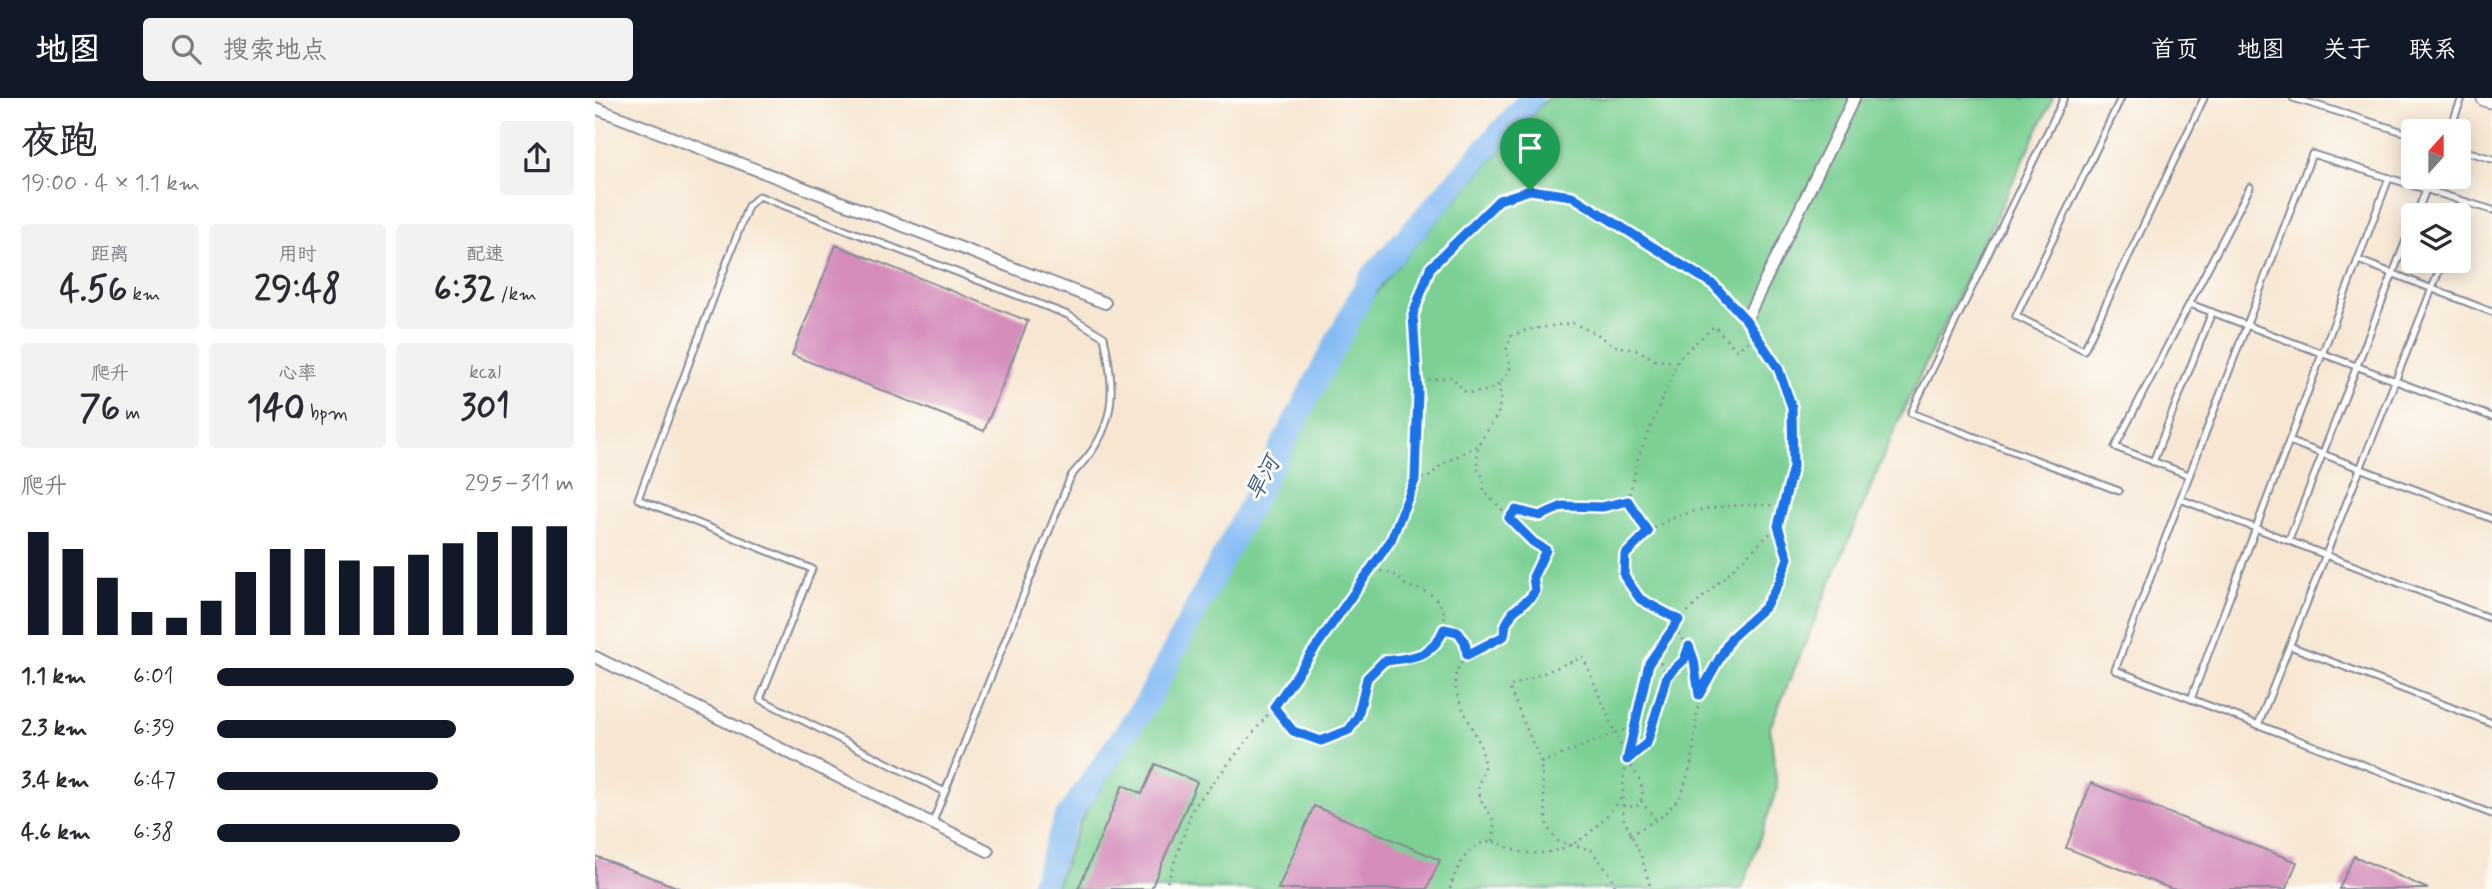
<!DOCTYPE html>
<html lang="zh">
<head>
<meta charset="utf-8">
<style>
	body { margin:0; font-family:Mynerve,"LXGW WenKai TC",sans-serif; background:#f2f2f3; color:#2b2b33; height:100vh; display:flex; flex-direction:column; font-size:26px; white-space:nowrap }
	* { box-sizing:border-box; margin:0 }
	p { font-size:23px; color:#7c7c81 }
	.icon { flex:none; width:38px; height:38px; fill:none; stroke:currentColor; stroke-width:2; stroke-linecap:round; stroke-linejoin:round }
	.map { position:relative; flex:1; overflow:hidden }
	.sheet { display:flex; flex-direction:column; background:#fff; width:595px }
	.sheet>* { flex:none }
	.needle { width:46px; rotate:21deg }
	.fabs { position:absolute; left:1806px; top:21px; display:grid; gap:14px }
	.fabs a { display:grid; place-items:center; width:70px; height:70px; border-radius:7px; background:#fff; box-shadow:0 4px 18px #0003; font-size:35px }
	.pin { position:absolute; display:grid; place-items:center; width:60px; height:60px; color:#fff; margin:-72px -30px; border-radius:50% 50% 50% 0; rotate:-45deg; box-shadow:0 0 7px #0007 }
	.pin .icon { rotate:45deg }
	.round { display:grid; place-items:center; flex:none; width:74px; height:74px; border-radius:7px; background:#f2f2f3 }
	.headline { display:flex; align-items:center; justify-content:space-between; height:119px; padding:0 21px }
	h1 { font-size:38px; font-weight:700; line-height:52px }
	.stats { display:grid; grid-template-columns:repeat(3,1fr); gap:10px; height:119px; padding:7px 21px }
	.stats div { display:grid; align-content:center; border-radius:7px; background:#f2f2f3; text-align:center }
	.stats b { font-size:35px; font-weight:700 }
	.stats small { font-size:19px; font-weight:400 }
	.stats p { font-size:19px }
	.chart { height:196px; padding:14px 21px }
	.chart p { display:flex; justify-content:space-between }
	.chart svg { width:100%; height:126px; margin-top:7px; stroke:#111827; stroke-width:6 }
	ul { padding:0 21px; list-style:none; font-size:23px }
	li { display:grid; grid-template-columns:112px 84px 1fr; align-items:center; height:52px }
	li i { height:18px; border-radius:9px; background:#111827 }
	header { display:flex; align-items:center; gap:42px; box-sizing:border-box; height:98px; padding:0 35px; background:#111827; color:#fff }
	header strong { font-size:33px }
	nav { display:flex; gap:38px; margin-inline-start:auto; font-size:24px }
	.search { width:490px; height:63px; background:#f2f2f3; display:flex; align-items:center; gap:18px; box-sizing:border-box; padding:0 24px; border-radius:7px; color:#7c7c81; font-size:26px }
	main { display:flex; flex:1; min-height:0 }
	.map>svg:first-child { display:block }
</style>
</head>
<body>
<header>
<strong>地图</strong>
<div class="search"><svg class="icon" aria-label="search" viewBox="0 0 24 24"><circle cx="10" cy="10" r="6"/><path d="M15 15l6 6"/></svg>搜索地点</div>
<nav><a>首页</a><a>地图</a><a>关于</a><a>联系</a></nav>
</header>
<main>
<section class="sheet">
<div class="headline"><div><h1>夜跑</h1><p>19:00 · 4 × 1.1 km</p></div><a class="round"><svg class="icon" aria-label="share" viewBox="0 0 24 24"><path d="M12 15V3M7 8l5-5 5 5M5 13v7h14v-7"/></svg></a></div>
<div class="stats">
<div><p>距离</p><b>4.56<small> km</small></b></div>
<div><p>用时</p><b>29:48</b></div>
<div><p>配速</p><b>6:32<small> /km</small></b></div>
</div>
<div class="stats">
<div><p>爬升</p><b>76<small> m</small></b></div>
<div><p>心率</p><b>140<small> bpm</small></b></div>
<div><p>kcal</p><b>301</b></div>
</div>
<div class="chart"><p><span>爬升</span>295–311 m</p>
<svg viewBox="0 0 160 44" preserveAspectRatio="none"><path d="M5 44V8M15 44V14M25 44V24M35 44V36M45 44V38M55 44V32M65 44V22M75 44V14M85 44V14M95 44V18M105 44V20M115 44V16M125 44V12M135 44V8M145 44V6M155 44V6"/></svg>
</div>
<ul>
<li><b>1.1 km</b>6:01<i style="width:100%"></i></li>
<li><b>2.3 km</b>6:39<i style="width:67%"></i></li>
<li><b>3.4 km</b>6:47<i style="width:62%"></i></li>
<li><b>4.6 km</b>6:38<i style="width:68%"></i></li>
</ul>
</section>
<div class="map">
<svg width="1897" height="791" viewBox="0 0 1897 791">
	<rect width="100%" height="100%" fill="#fdfcf7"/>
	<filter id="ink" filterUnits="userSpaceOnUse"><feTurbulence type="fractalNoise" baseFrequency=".0143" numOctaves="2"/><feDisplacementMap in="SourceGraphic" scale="14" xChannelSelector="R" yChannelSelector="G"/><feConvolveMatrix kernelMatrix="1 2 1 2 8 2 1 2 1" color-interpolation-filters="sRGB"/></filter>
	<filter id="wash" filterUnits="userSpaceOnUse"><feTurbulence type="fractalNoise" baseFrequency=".00686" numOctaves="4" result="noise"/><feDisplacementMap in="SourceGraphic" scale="28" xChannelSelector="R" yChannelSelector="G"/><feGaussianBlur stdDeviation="1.57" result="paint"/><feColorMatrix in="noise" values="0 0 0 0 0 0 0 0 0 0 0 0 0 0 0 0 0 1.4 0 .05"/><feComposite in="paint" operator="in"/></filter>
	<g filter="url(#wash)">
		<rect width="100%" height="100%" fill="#f7e6d2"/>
		<polygon fill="#7bd094" stroke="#4b8079" stroke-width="2" points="952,0 1458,0 1305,319 1175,629 1182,691 1147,791 460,791 486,721 567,599 742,247 799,171"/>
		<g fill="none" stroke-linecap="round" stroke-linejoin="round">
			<polyline stroke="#85bbf4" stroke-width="24" points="446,791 471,721 552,604 775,181 936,0"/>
		</g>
		<g id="blocks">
			<g fill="#d48cbb">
				<polygon points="241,147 433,223 389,333 197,257"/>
				<polygon points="560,666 602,684 556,791 483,791 528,687 547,696"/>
				<polygon points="1496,685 1702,764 1691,791 1577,791 1471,750"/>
				<polygon points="719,708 845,762 832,791 683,791"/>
				<polygon points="0,758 84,790 84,791 0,791"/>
				<polygon points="1759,758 1833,791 1744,791"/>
			</g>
		</g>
	</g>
	<g filter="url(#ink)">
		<use href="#blocks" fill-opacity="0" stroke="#898a98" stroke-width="2"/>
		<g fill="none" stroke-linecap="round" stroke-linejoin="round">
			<g stroke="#898a98" stroke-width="9">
				<g id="service">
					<polyline points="1469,0 1316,315 1524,393"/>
					<polyline points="1526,0 1421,218 1489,252 1609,0"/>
					<polyline points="1698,0 1818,37"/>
					<polyline points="1854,33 1867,0"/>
					<polyline points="1864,51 1897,61"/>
					<polyline points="1897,112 1717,56 1520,572 1897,716"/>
					<polyline points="1821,117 1836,79"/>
					<polyline points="1864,122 1871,104"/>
					<polyline points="1763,162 1897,214"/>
					<polyline points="1595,206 1897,319"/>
					<polyline points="1694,343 1897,421"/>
					<polyline points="1558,364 1617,214"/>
					<polyline points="1594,377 1520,349 1655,89"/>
					<polyline points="1585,401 1897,521"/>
					<polyline points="1694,442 1818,124"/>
					<polyline points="1695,548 1897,625"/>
					<polyline points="1596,601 1794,80"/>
					<polyline points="1663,627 1848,163"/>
					<path d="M337 726 476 378C484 368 494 359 500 348 523 313 517 277 509 239L473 217 164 98 153 108 43 401 217 471 165 601 350 694"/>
				</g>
			</g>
			<g stroke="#898a98" stroke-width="14">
				<g id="minor">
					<polyline points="0,10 510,205"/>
					<polyline points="1151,222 1259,0"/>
					<polyline points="0,559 393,753"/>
				</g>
			</g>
			<g stroke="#898a98" stroke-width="19">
				<polyline id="secondary" points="1890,0 1897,2"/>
			</g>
			<g stroke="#898a98" stroke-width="2.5" stroke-dasharray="2 5" stroke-linecap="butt">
				<path d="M1158 232C1166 244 1175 256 1182 269 1208 317 1199 379 1183 428"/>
				<path d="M821 275 835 282 857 279 871 295C895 294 904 291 916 269L911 253 916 238 931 232 977 225 1002 236 1020 248 1043 252 1060 262 1082 264"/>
				<polyline points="904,286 906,300 903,316 883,347 882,369 888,379 889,393 914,419"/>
				<polyline points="820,382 834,379 846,367 883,347"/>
				<polyline points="1033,403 1043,360 1084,260 1119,228 1142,252 1160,238"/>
				<path d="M1084 522 1045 501 1029 478 1030 457C1038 450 1046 440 1054 434 1087 407 1148 405 1188 408"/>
				<path d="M1078 530C1102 553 1097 566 1104 596"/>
				<polyline points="849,532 863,534 870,544 872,557"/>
				<polyline points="1072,578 1089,562 1093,551"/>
				<path d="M680 611 698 633 726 643 745 637 754 632 763 618 772 580 789 563C803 562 819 562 832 555 851 542 857 515 839 499 830 491 819 492 809 486 806 484 805 480 802 478 795 474 783 473 775 471"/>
				<polyline points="1032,660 1020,635 1040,628"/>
				<polyline points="946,665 1020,635 988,559 914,589 946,665 952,729 962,743 996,752 1016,777 1021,791"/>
				<polyline points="1046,703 1061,722"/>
				<path d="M1028 708 1041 709C1056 695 1041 675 1032 662L1052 645 1072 578 1061 555"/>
				<polyline points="1035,737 1066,719 1086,698 1097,663 1104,597 1136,540 1170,509 1184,485 1193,460 1183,428 1084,522 1054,565 1028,682 1028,719 1046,758 1056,791"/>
				<path d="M898 743C903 712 889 718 884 694 882 685 888 677 889 668 889 662 887 652 885 647 875 618 844 585 871 559 880 549 897 544 909 538 914 511 928 513 940 493L938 479 951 452 938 444 914 420 921 412 945 418 968 408 1007 409 1033 403 1053 434"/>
				<polyline points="570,791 598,710 690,595 796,442 820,382 823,294 818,217 835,170 903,102 935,92 977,98 1119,187 1143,213"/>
				<path d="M855 791C860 772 875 740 900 744 906 745 913 750 920 752 933 757 949 756 963 752 993 743 1009 721 1028 698"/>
			</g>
			<use href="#service" stroke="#fff" stroke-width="5"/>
			<use href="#minor" stroke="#fff" stroke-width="10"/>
			<use href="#secondary" stroke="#fff" stroke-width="16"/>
		</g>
	</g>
	<g fill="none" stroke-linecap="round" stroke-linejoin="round" filter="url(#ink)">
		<g stroke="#fff" stroke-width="14">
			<path id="route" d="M935 92 977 98 1119 187 1151 222 1183 270 1197 309 1198 369 1183 428 1193 460 1184 485 1170 509 1136 540 1104 597 1099 562 1094 548 1089 562 1072 578 1052 645 1032 662 1054 565 1084 522 1045 501 1029 478 1030 457 1053 434 1033 403 1007 409 968 408 945 418 921 412 914 420 938 444 951 452 938 479 940 493 936 499 918 514 911 526 909 538 872 557 870 544 863 534 849 531C837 560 817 560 789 563L772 580 763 618 754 632 726 643 698 633 679 609 796 442 820 382 823 294 818 217 835 170 904 102Z"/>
		</g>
		<use href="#route" stroke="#1a73e8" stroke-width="9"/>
	</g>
	<g text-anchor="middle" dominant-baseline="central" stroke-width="6" stroke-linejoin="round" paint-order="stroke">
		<g font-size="23" font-style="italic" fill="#3b598b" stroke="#fdfcf7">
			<text transform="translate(669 381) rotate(-62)">旱河</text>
		</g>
	</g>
</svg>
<div class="fabs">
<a><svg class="needle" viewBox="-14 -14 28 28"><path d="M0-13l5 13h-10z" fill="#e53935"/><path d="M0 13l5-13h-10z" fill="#7c7c81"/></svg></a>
<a><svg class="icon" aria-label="layers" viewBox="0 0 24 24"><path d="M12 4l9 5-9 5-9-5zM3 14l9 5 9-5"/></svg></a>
</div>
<div class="pin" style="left:935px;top:92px;background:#1e9e55"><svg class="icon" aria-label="arrive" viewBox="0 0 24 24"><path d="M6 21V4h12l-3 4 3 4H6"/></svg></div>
</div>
</main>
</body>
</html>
